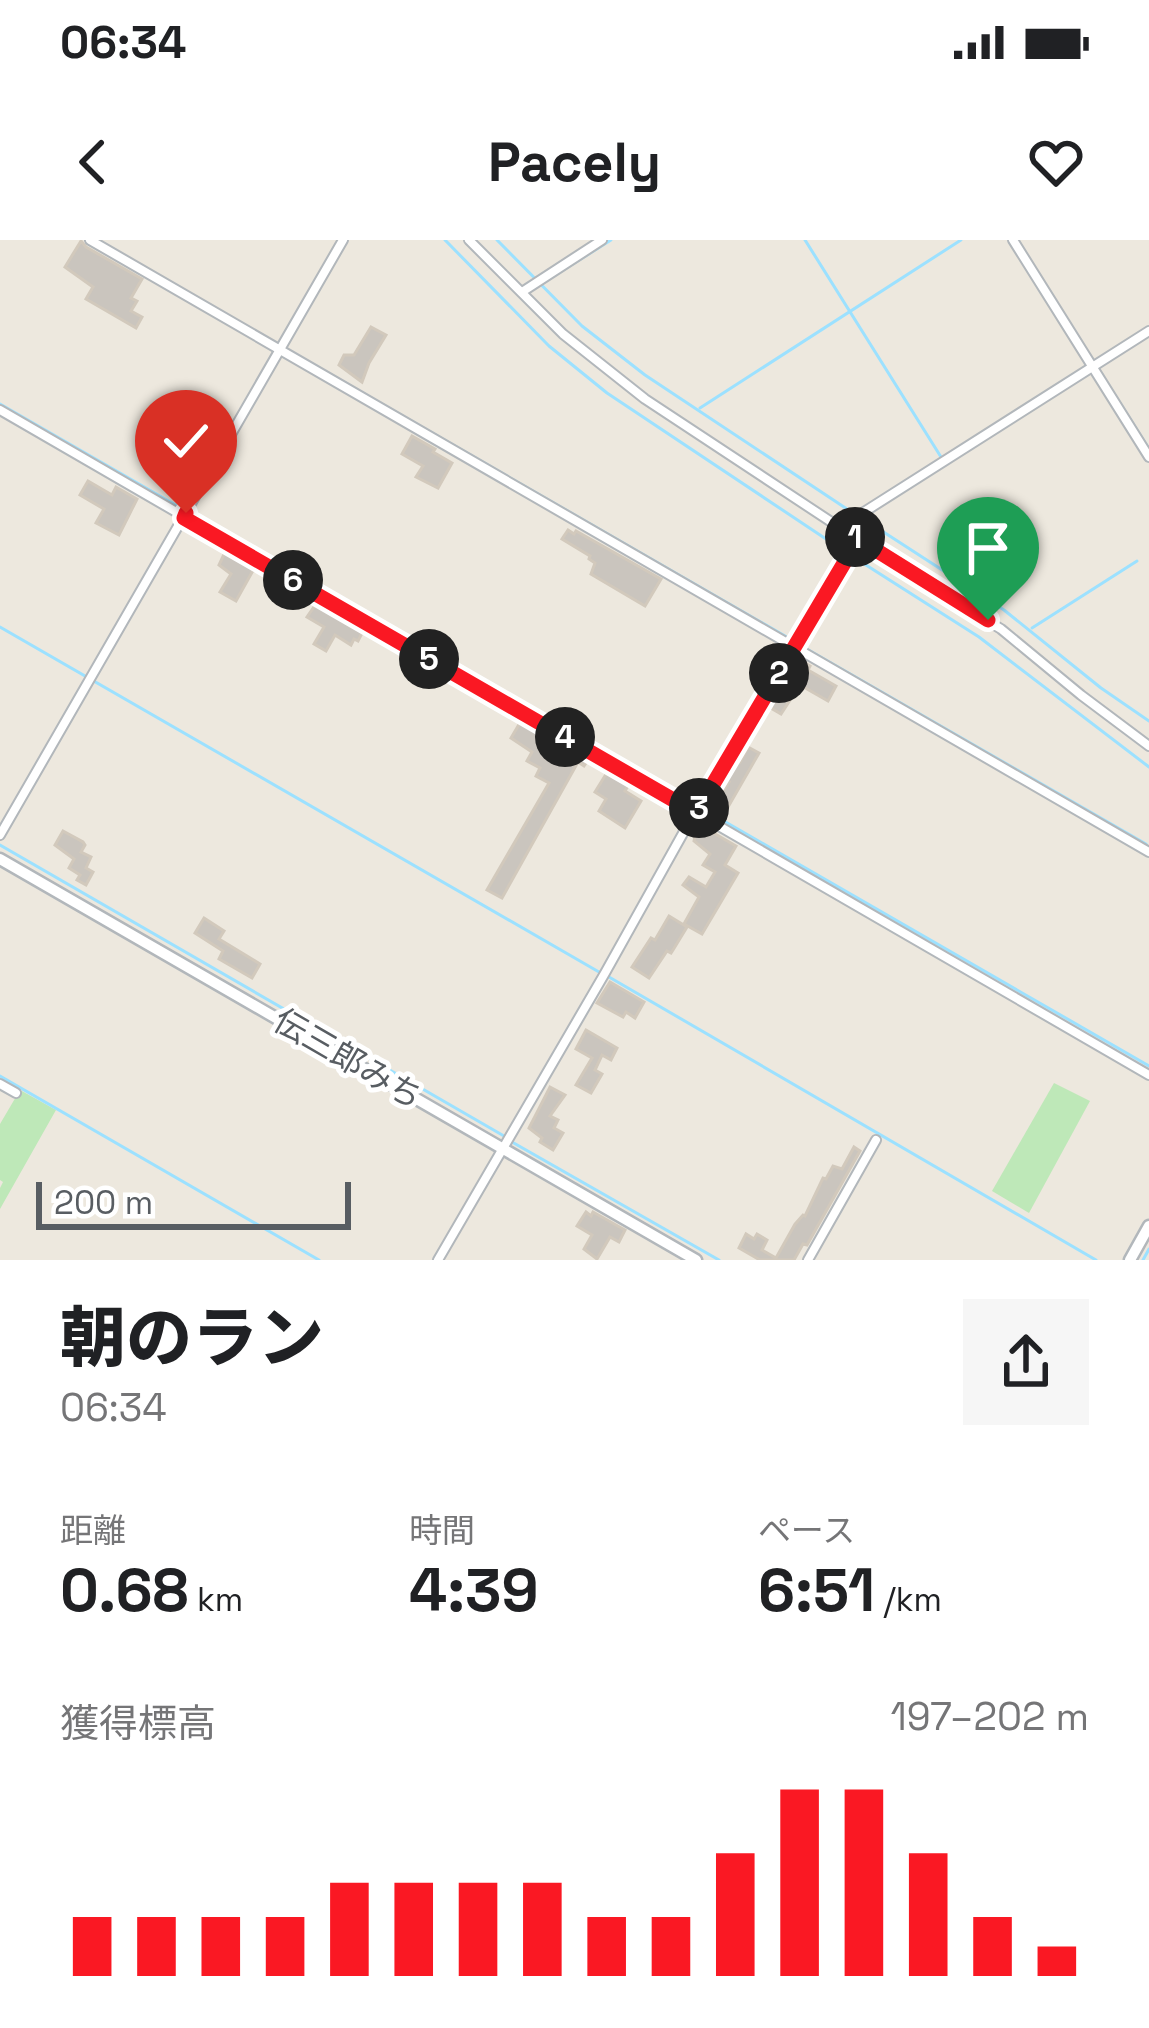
<!DOCTYPE html>
<html lang="ja">
<head>
<meta charset="utf-8">
<style>
	body { margin:0; font-family:"Space Grotesk","Noto Sans JP",sans-serif; background:#f6f6f6; color:#202124; height:100vh; display:flex; flex-direction:column; font-size:45px; white-space:nowrap }
	* { box-sizing:border-box; margin:0 }
	p { font-size:39px; color:#757577 }
	.icon { flex:none; width:66px; height:66px; fill:none; stroke:currentColor; stroke-width:2; stroke-linecap:round; stroke-linejoin:round }
	.map { position:relative; height:1020px; overflow:hidden }
	.panel { display:flex; flex-direction:column; background:#fff; flex:1 }
	.panel>* { flex:none }
	.scale { position:absolute; left:36px; bottom:30px; width:315px; box-sizing:border-box; padding-left:12px; border:6px solid #585d62; border-top:0; font-size:33px; line-height:42px; white-space:nowrap; color:#585d62; -webkit-text-stroke:9px #fff; paint-order:stroke }
	.pin { position:absolute; display:grid; place-items:center; width:102px; height:102px; color:#fff; margin:-123px -51px; border-radius:50% 50% 50% 0; rotate:-45deg; box-shadow:0 0 12px #0007 }
	.pin .icon { rotate:45deg }
	.km { position:absolute; width:60px; height:60px; margin:-30px; border-radius:50%; background:#222; color:#fff; font-size:33px; line-height:60px; text-align:center }
	.round { display:grid; place-items:center; flex:none; width:126px; height:126px; border-radius:0px; background:#f6f6f6 }
	.overview { display:flex; align-items:center; justify-content:space-between; height:204px; padding:0 60px }
	h1 { font-size:66px; font-weight:800; line-height:90px }
	.stats { display:grid; grid-template-columns:repeat(3,1fr); gap:18px; height:204px; padding:12px 60px }
	.stats div { display:grid; align-content:center }
	.stats b { font-size:60px; font-weight:800 }
	.stats small { font-size:33px; font-weight:400 }
	.stats p { font-size:33px }
	.chart { height:336px; padding:24px 60px }
	.chart p { display:flex; justify-content:space-between }
	.chart svg { width:100%; height:216px; margin-top:12px; stroke:#fa1823; stroke-width:6 }
	.status { display:flex; justify-content:space-between; align-items:center; height:84px; padding:0 60px; background:#fff; direction:ltr }
	.status svg { height:33px; fill:currentColor }
	header { display:flex; justify-content:space-between; align-items:center; height:156px; padding:0 60px; background:#fff; font-size:54px; font-weight:800 }
	.map>svg:first-child { display:block }
</style>
</head>
<body>
<div class="status"><b>06:34</b><svg viewBox="0 0 49 12"><path d="M0 12V9h3v3zM5 12V6h3v6zM10 12V3h3v9zM15 12V0h3v12zM26 1h20v11H26zM47 4h2v5h-2z"/></svg></div>
<header><svg class="icon" aria-label="back" viewBox="0 0 24 24"><path d="M15 5l-7 7 7 7"/></svg>Pacely<svg class="icon" aria-label="heart" viewBox="0 0 24 24"><path d="M12 20l-8-8c-3-5 5-10 8-4 3-6 11-1 8 4z"/></svg></header>
<div class="map">
<svg width="1149" height="1020" viewBox="0 0 1149 1020">
	<rect width="100%" height="100%" fill="#ede8de"/>
	<g fill="#bee8b8">
		<polygon points="1054,843 1090,861 1029,973 992,951"/>
		<polygon points="20,850 56,870 0,969 0,948 3,942 0,940 0,884"/>
	</g>
	<g fill="none" stroke-linecap="round" stroke-linejoin="round">
		<g stroke="#9ce1ff" stroke-width="3">
			<polyline points="445,0 549,106 607,153 844,311 979,397 1149,527"/>
			<polyline points="497,0 582,86 645,135 856,275"/>
			<polyline points="805,0 941,217"/>
			<polyline points="133,21 792,400"/>
			<polyline points="541,44 611,0"/>
			<polyline points="1099,130 1149,209"/>
			<polyline points="0,164 695,564"/>
			<polyline points="700,168 961,0"/>
			<polyline points="865,280 1004,370 1101,448 1149,481"/>
			<polyline points="0,387 599,732"/>
			<polyline points="1032,388 1137,321"/>
			<polyline points="805,408 1146,604"/>
			<polyline points="703,569 1149,826"/>
			<polyline points="0,605 504,896"/>
			<polyline points="609,737 1096,1020"/>
			<polyline points="0,836 319,1020"/>
			<polyline points="512,902 719,1020"/>
			<polyline points="1143,1020 1149,1009"/>
		</g>
	</g>
	<g fill="#cac5be" stroke="#d2c9bc" stroke-width="3">
		<polygon points="81,1 86,7 142,39 131,58 137,61 131,71 142,77 136,88 86,59 93,47 65,27"/>
		<polygon points="371,87 386,95 369,123 362,142 339,125 344,115 354,115"/>
		<polygon points="412,196 435,209 433,212 452,223 438,248 416,237 423,226 402,214"/>
		<polygon points="88,241 112,255 116,247 137,259 119,295 96,283 104,269 80,255"/>
		<polygon points="568,290 574,294 576,291 661,339 645,366 591,334 595,323 589,319 590,316 562,299"/>
		<polygon points="226,310 255,327 236,361 220,352 231,334 219,325"/>
		<polygon points="316,364 361,388 363,391 358,401 354,399 351,405 335,395 326,411 314,404 324,387 307,377"/>
		<polygon points="797,418 810,426 808,430 836,446 828,461 800,445 781,474 769,467 779,449 784,449 794,430 791,428"/>
		<polygon points="521,481 588,520 584,526 578,522 502,658 487,650 549,543 536,536 540,528 527,521 532,512 511,498"/>
		<polygon points="748,507 759,513 724,574 712,567 729,542 724,539 729,531 731,532 738,521 740,522"/>
		<polygon points="608,531 629,544 625,551 641,561 625,588 599,571 606,559 595,552"/>
		<polygon points="698,584 736,606 725,625 738,633 702,694 684,684 699,657 683,645 689,637 706,647 715,632 703,625 710,614 694,601"/>
		<polygon points="63,591 83,602 85,605 81,612 91,617 86,628 93,632 86,645 77,640 80,635 69,628 74,619 55,605"/>
		<polygon points="669,676 687,687 673,710 671,713 667,711 649,738 632,727 651,698 655,700"/>
		<polygon points="204,678 224,691 219,699 260,724 252,738 219,719 223,711 195,693"/>
		<polygon points="610,742 644,762 635,778 626,772 623,777 597,763"/>
		<polygon points="586,790 617,808 611,820 602,815 595,830 602,834 591,853 576,845 592,818 576,809"/>
		<polygon points="550,847 565,855 550,876 558,880 554,888 563,893 553,910 540,902 542,898 529,888"/>
		<polygon points="854,907 860,911 807,1005 803,1004 794,1020 760,1020 739,1008 746,994 754,999 757,994 767,1000 762,1010 776,1018 795,984 803,975 805,976 823,938 826,939 833,926 842,929"/>
		<polygon points="586,972 591,976 593,972 625,990 619,1002 610,997 597,1019 584,1009 592,995 577,986"/>
	</g>
	<g fill="none" stroke-linecap="round" stroke-linejoin="round">
		<g stroke="#b2b7bb" stroke-width="12">
			<g id="minor">
				<polyline points="90,0 1149,612"/>
				<polyline points="469,0 563,94 645,159 901,328 1001,389 1081,455 1149,506"/>
				<polyline points="1013,0 1149,217"/>
				<polyline points="522,52 602,0"/>
				<polyline points="0,170 1149,835"/>
				<polyline points="0,595 343,0"/>
				<polyline points="0,844 16,853"/>
				<polyline points="438,1020 605,733 691,579 853,307 856,289 864,272 1149,91"/>
				<polyline points="808,1020 876,900"/>
			</g>
		</g>
		<g stroke="#b2b7bb" stroke-width="15">
			<g id="tertiary">
				<polyline points="0,619 696,1020"/>
				<polyline points="1130,1020 1149,986"/>
			</g>
		</g>
		<use href="#minor" stroke="#fff" stroke-width="8"/>
		<use href="#tertiary" stroke="#fff" stroke-width="10"/>
	</g>
	<g fill="none" stroke-linecap="round" stroke-linejoin="round">
		<g stroke="#fff" stroke-width="24">
			<polyline id="route" points="186,273 184,278 696,573 853,308 855,297 988,380"/>
		</g>
		<use href="#route" stroke="#fa1823" stroke-width="15"/>
	</g>
	<g text-anchor="middle" dominant-baseline="central" stroke-width="10" stroke-linejoin="round" paint-order="stroke">
		<g font-size="33" fill="#585d62" stroke="#fff">
			<text transform="translate(348 819) rotate(30)">伝三郎みち</text>
		</g>
	</g>
</svg>
<div class="scale">200 m</div>
<div class="pin" style="left:988px;top:380px;background:#1e9e55"><svg class="icon" aria-label="arrive" viewBox="0 0 24 24"><path d="M6 21V4h12l-3 4 3 4H6"/></svg></div>
<div class="pin" style="left:186px;top:273px;background:#d93025"><svg class="icon" aria-label="check" viewBox="0 0 24 24"><path d="M5 12l5 5 9-10"/></svg></div>
<b class="km" style="left:855px;top:297px">1</b>
<b class="km" style="left:779px;top:433px">2</b>
<b class="km" style="left:699px;top:568px">3</b>
<b class="km" style="left:565px;top:497px">4</b>
<b class="km" style="left:429px;top:419px">5</b>
<b class="km" style="left:293px;top:340px">6</b>
</div>
<section class="panel">
<div class="overview"><div><h1>朝のラン</h1><p>06:34</p></div><a class="round"><svg class="icon" aria-label="share" viewBox="0 0 24 24"><path d="M12 15V3M7 8l5-5 5 5M5 13v7h14v-7"/></svg></a></div>
<div class="stats">
<div><p>距離</p><b>0.68<small> km</small></b></div>
<div><p>時間</p><b>4:39</b></div>
<div><p>ペース</p><b>6:51<small> /km</small></b></div>
</div>
<div class="chart"><p><span>獲得標高</span>197–202 m</p>
<svg viewBox="0 0 160 44" preserveAspectRatio="none"><path d="M5 44V32M15 44V32M25 44V32M35 44V32M45 44V25M55 44V25M65 44V25M75 44V25M85 44V32M95 44V32M105 44V19M115 44V6M125 44V6M135 44V19M145 44V32M155 44V38"/></svg>
</div>
</section>
</body>
</html>
